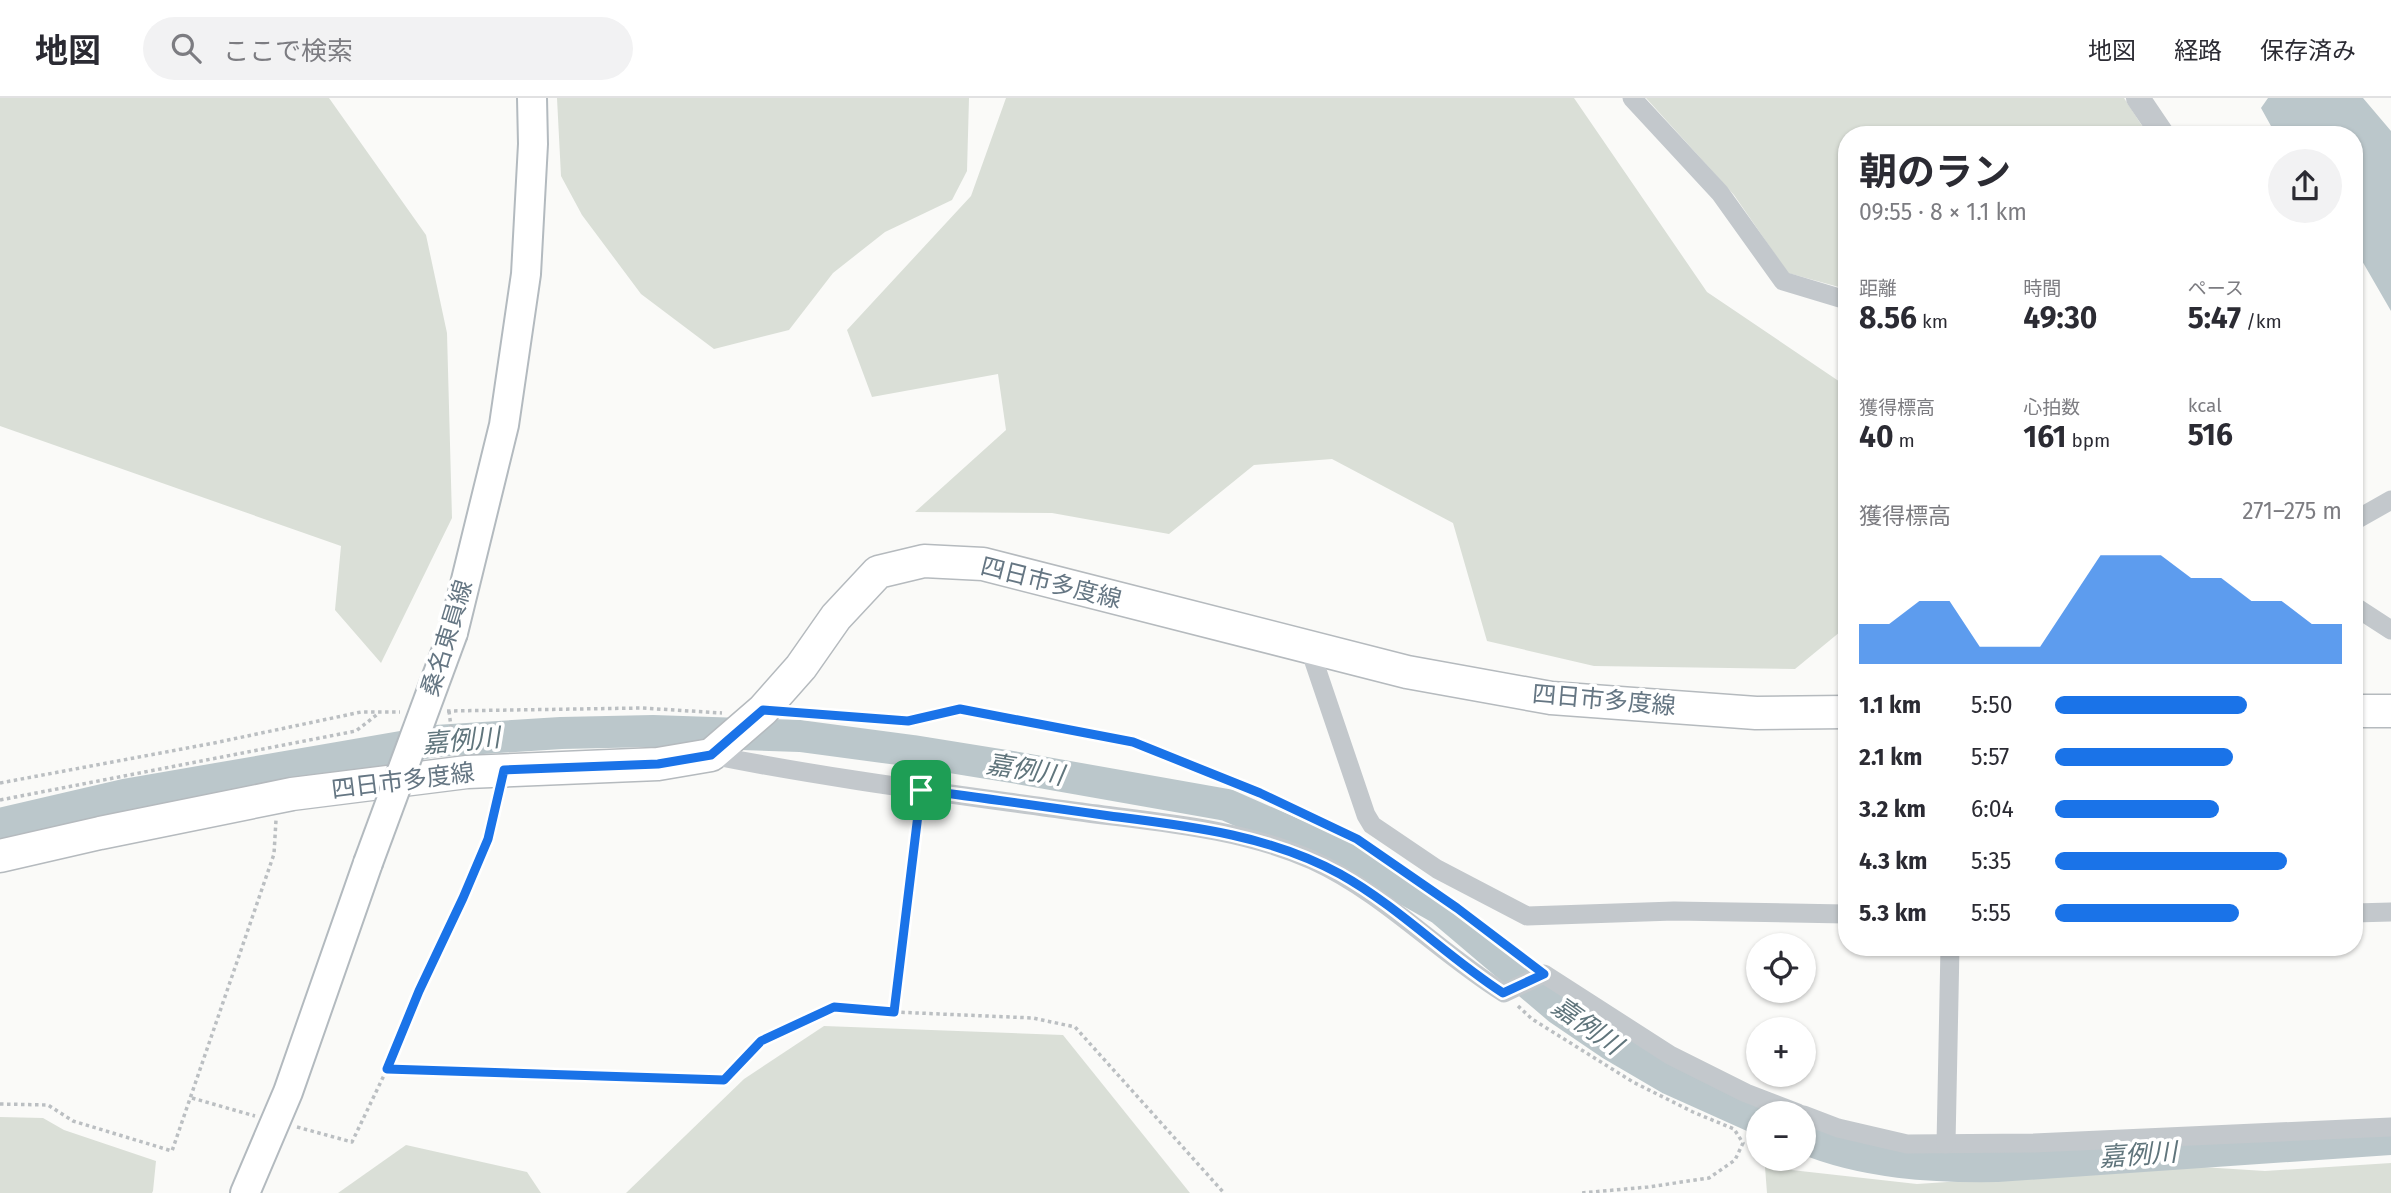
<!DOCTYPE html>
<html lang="ja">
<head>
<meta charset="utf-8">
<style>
	body { margin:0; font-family:"Fira Sans","Noto Sans JP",sans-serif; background:#f2f2f3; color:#2b2b33; height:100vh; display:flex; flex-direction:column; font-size:26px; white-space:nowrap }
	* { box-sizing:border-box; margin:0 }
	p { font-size:23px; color:#7c7c81 }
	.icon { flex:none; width:38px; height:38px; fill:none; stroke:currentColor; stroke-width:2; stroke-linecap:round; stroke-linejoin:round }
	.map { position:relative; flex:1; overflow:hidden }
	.side { position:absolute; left:1838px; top:28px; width:525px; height:830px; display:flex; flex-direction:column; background:#fff; border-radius:28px; box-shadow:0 2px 5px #0004 }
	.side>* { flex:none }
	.controls { position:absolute; left:1746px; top:835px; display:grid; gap:14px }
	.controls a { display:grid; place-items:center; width:70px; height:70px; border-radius:50%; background:#fff; box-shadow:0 2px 5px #0004; font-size:35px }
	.pin { position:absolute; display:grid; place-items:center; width:60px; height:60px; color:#fff; margin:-30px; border-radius:14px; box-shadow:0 4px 10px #0006 }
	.round { display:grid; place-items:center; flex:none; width:74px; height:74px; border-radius:37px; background:#f2f2f3 }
	.summary { display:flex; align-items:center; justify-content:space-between; height:119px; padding:0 21px }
	h1 { font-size:38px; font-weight:700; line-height:52px }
	.figures { display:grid; grid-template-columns:repeat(3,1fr); gap:10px; height:119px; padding:7px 21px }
	.figures div { display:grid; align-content:center }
	.figures b { font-size:30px; font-weight:700 }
	.figures small { font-size:19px; font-weight:400 }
	.figures p { font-size:19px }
	.chart { height:196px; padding:14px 21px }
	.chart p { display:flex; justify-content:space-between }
	.chart svg { width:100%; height:126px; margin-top:7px; fill:#1a73e8; opacity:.7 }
	ul { padding:0 21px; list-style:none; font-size:23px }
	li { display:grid; grid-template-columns:112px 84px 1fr; align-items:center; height:52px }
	li i { height:18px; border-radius:9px; background:#1a73e8 }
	header { display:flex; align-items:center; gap:42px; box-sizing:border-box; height:98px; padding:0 35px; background:#fff; border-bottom:2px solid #e1e1e2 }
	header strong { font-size:33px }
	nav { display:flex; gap:38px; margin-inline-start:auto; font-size:24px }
	.search { width:490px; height:63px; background:#f2f2f3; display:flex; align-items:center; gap:18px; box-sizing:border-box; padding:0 24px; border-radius:38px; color:#7c7c81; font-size:26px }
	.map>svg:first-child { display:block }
</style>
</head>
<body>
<header>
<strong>地図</strong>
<div class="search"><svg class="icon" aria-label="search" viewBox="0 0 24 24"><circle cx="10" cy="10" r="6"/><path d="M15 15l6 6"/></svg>ここで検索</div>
<nav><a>地図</a><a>経路</a><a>保存済み</a></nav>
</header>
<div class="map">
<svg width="2391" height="1095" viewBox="0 0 2391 1095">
	<rect width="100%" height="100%" fill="#fafaf8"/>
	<g fill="#dadfd7">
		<polygon points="0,0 329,0 426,137 447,235 452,420 381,565 335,512 341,448 0,328"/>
		<polygon points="557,0 969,0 967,73 952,102 885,134 833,175 789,232 714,251 641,196 582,117 561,78"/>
		<polygon points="1006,0 1574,0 1707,194 1846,288 1846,529 1795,571 1594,568 1487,543 1453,425 1332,361 1254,367 1169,436 1052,415 915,414 1006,332 998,276 872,299 847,232 971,98"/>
		<polygon points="1646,0 2124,0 2148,37 1846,37 1846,191 1788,175 1734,97"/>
		<polygon points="824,928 1063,937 1190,1095 626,1095 744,981"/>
		<polygon points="0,1019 43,1020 64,1032 156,1063 153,1093 152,1095 0,1095"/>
		<polygon points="406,1047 527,1074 541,1095 338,1095"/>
		<polygon points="2391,1065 2391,1095 1767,1095 1765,1069 1917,1086 2186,1068 2265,1073"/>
	</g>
	<polygon fill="#bbc7cb" points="2268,0 2363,0 2391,33 2391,213 2354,149 2354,37 2276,37 2261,10"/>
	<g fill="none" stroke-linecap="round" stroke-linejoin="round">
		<g stroke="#bbc7cb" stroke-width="32">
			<polyline points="0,726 124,697 436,643 561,635 653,633 800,638 913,653 1018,670 1227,707 1360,765 1441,811 1559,911 1612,947 1670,981 1759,1021"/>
			<path d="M1804 1040C1864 1065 1933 1069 1997 1068L2391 1041"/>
		</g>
		<g stroke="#b3babf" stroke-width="32">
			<g id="secondary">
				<polyline points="453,535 504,327 526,176 533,46 532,0"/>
				<polyline points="245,1095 288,994 368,765"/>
			</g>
		</g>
		<g stroke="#b5babe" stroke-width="35">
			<g id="primary">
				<polyline points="2354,613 2391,613"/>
				<polyline points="0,758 100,735 292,696 467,674 658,666 711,657 763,612 801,569 836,519 878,474 924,463 983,466 1407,574 1551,600 1756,615 1846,614"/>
			</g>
		</g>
		<g stroke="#bbbfc2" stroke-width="3.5" stroke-dasharray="3.5 3.5" stroke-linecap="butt">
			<polyline points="447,613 642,610 722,615"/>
			<polyline points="449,613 454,653"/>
			<polyline points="793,615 908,623 959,611 1133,644 1260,695 1357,742 1457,810 1529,864"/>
			<polyline points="0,685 214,645 361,614 400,614"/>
			<polyline points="0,702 356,633 379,615"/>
			<polyline points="1518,908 1532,921 1633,984 1693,1014 1734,1031 1743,1045 1735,1062 1709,1080 1648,1089 1581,1095"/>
			<polyline points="894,914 919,708"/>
			<polyline points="387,971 724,982 761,943 834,909 894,914 1033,920 1075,929 1224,1095"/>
			<polyline points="192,1000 255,1018"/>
			<polyline points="0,1006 48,1007 73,1023 172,1053 274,756 276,722"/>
			<polyline points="297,1029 352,1044 387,971 419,893 463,800 488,741 499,695"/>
		</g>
		<g stroke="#c3c8cc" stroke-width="19">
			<polyline points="1632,0 1720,95 1783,183 1846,202"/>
			<polyline points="2354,423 2391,402"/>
			<polyline points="2354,508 2391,532"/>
			<polyline points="1309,549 1366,717 1372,727 1437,771 1527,818 1674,813 1846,816"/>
			<path d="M711 657C831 681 952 696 1073 713 1153 724 1237 729 1312 762 1384 795 1437 853 1504 895L1544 876 1670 957 1746 995 1798 1015"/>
			<polyline points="2354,815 2391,814"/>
			<polyline points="1804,1017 1838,1030 1907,1046 2034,1045 2391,1029"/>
			<polyline points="1946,1046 1950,849"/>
		</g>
		<polyline stroke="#c3c8cc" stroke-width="24" points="2138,0 2163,37"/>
		<use href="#secondary" stroke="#fff" stroke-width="28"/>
		<use href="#primary" stroke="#fff" stroke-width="32"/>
		<g stroke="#b3babf" stroke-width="32" stroke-linecap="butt">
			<polyline id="secondary-bridge" points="368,765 453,535"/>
		</g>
		<use href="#secondary-bridge" stroke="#fff" stroke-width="28"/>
	</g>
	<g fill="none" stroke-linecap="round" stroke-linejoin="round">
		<g stroke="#fff" stroke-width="14">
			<path id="route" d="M960 611 1133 644 1260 695 1357 741 1457 810 1544 876 1503 895C1447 859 1399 809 1340 776 1269 737 1189 728 1110 718 1047 709 984 700 921 692L894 914 834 909 761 943 724 982 387 971 419 893 463 800 488 741 504 672 658 666 711 657 763 612 908 623Z"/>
		</g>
		<use href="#route" stroke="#1a73e8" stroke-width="9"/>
	</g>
	<g text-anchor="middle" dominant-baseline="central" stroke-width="7" stroke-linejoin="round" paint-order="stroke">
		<g font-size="24" fill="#657683" stroke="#fff">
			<text transform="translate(1051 485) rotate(14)">四日市多度線</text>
			<text transform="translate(447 540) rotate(-73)">桑名東員線</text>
			<text transform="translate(1604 602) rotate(5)">四日市多度線</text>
			<text transform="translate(403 683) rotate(-7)">四日市多度線</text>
		</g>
		<g font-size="26" font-style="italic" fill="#60757c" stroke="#fff">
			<text transform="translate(461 643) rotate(-5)">嘉例川</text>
			<text transform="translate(1025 672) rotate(9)">嘉例川</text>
			<text transform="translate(1587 928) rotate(35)">嘉例川</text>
			<text transform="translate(2138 1057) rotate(-4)">嘉例川</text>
		</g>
	</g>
</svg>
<div class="controls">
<a><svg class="icon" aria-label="locate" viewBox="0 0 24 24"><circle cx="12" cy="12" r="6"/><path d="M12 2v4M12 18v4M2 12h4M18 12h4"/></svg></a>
<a>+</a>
<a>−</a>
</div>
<div class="pin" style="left:921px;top:692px;background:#1e9e55"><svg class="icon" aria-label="arrive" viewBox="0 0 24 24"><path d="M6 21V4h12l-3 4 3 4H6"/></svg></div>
<section class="side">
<div class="summary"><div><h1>朝のラン</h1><p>09:55 · 8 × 1.1 km</p></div><a class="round"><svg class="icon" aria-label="share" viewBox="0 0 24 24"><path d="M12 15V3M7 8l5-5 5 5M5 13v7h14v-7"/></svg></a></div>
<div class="figures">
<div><p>距離</p><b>8.56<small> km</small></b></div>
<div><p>時間</p><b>49:30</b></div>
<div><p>ペース</p><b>5:47<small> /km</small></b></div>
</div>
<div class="figures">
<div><p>獲得標高</p><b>40<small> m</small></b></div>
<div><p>心拍数</p><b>161<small> bpm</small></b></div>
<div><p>kcal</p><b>516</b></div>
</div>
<div class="chart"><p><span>獲得標高</span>271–275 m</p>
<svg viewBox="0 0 160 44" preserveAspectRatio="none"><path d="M0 44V30L10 30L20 22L30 22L40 38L50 38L60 38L70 22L80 6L90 6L100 6L110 14L120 14L130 22L140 22L150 30L160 30V44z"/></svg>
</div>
<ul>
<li><b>1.1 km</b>5:50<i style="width:67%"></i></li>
<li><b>2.1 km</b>5:57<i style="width:62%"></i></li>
<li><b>3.2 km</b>6:04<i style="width:57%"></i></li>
<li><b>4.3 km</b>5:35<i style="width:81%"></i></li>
<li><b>5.3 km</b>5:55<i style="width:64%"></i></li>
</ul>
</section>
</div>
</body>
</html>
